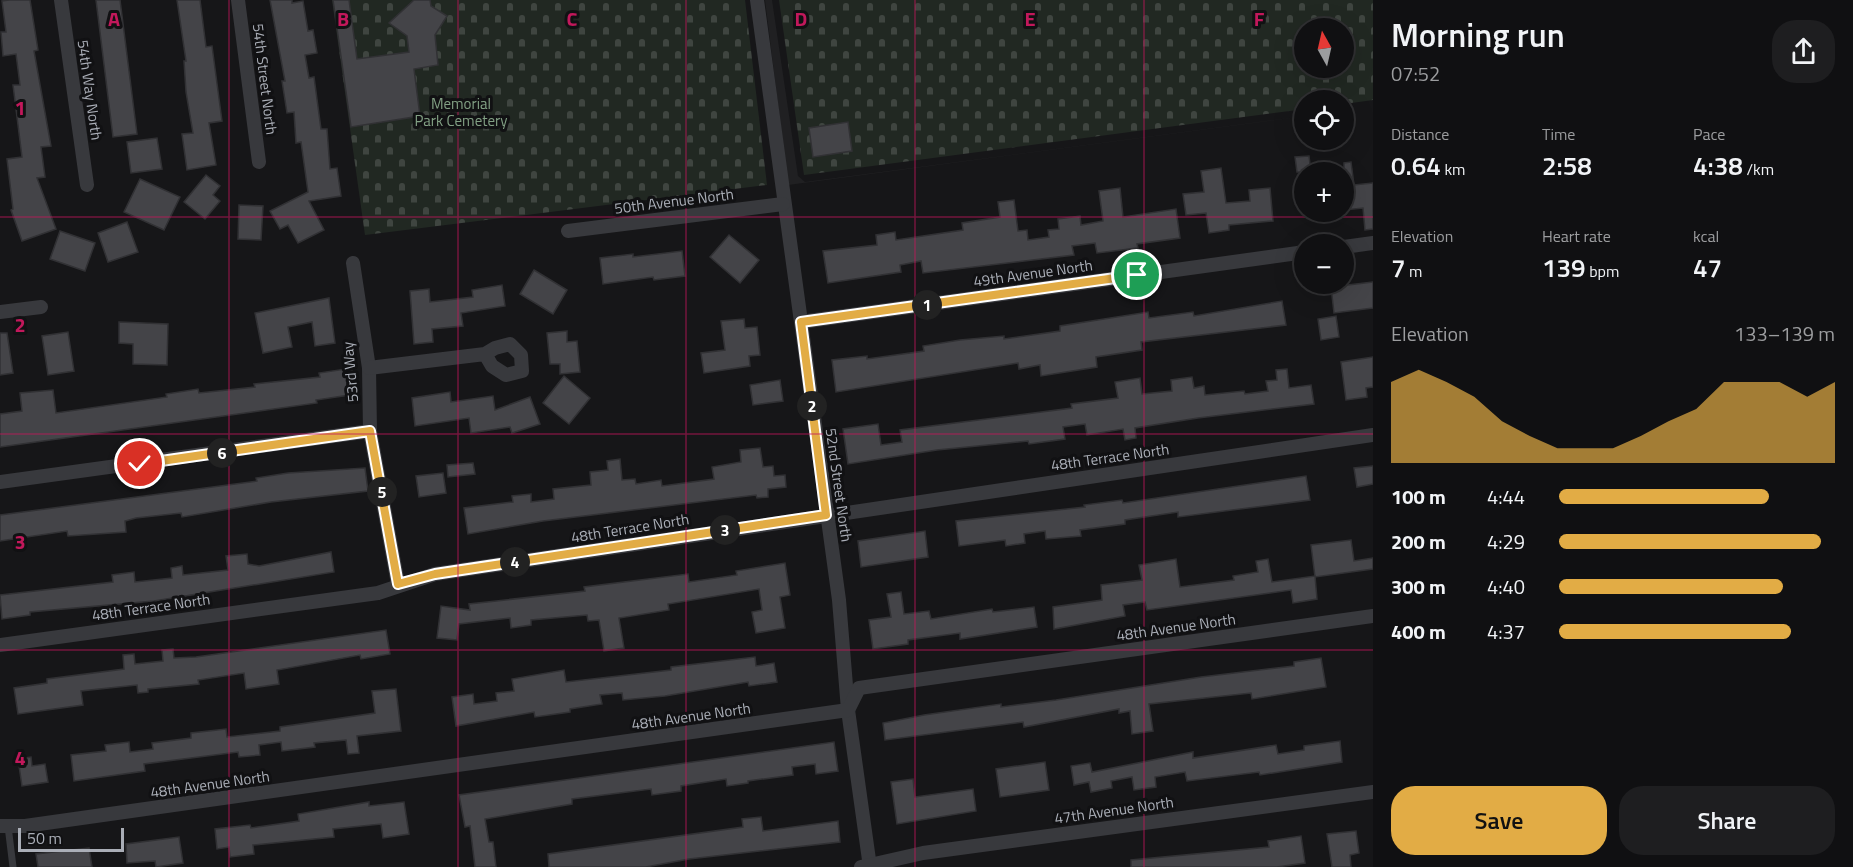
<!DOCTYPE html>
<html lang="en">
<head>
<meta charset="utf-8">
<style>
	body { margin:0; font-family:"Titillium Web",sans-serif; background:#1e1e20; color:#f1f3f6; height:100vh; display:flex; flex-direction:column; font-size:22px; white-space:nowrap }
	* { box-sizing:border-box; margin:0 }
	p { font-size:20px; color:#9c9d9f }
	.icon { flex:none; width:33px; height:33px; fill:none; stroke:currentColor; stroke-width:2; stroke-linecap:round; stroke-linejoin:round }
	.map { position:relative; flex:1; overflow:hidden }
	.side { display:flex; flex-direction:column; background:#101012; width:480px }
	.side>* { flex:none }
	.needle { width:39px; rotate:352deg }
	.controls { position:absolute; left:1294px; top:18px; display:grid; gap:12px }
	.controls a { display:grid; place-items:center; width:60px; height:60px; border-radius:50%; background:#101012; box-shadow:0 6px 24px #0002,0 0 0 2px #303032; font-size:30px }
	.scale { position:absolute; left:18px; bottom:15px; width:106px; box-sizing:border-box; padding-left:6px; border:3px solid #aaaeb7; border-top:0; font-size:16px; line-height:21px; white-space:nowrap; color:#aaaeb7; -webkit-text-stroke:4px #111113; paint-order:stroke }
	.pin { position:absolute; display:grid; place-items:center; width:51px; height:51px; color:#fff; margin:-26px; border:3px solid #fff; border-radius:50%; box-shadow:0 2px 6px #0007 }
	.km { position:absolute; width:30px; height:30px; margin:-15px; border-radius:50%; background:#222; color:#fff; font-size:16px; line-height:30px; text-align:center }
	.round { display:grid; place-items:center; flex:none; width:63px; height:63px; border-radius:24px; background:#1e1e20 }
	.head { display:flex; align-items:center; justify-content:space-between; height:102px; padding:0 18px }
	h1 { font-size:33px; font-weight:600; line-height:45px }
	.stats { display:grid; grid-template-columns:repeat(3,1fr); gap:9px; height:102px; padding:6px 18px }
	.stats div { display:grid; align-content:center }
	.stats b { font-size:26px; font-weight:600 }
	.stats small { font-size:16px; font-weight:400 }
	.stats p { font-size:16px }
	.chart { height:168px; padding:12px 18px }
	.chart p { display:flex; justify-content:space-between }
	.chart svg { width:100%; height:108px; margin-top:6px; fill:#e2ac45; opacity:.7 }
	.action { display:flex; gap:12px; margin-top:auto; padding:12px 18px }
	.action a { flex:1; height:69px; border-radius:24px; background:#e2ac45; color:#111; font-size:24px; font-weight:600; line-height:69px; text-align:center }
	.action a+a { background:#1e1e20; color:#f1f3f6 }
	ul { padding:0 18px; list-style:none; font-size:20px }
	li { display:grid; grid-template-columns:96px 72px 1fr; align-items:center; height:45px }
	li i { height:15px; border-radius:8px; background:#e2ac45 }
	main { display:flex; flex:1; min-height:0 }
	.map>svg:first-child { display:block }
</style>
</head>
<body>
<main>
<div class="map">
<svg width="1373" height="867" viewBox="0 0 1373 867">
	<defs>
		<pattern id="cemetery-stones" width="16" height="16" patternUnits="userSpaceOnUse" patternTransform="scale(1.5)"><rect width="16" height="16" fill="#212822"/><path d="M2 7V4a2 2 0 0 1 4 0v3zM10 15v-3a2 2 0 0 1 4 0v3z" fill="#3f4540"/></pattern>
	</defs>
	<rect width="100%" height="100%" fill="#161618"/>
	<polygon fill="#202022" points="765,0 772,0 798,176 805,182 1305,116 788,185"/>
	<g fill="url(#cemetery-stones)" fill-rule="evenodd">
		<polygon points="332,0 745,0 767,185 365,235"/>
		<path d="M779 0H1373V100L1344 104V100H1305V109L804 175ZM1305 28H1344V68H1305Z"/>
	</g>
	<g fill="#444448" stroke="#313134" stroke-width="1.5">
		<polygon points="9,0 30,0 38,50 34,51 51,146 41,147 45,177 37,178 56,229 22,241 11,210 13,209 7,159 22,157 13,85 20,85 16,54 3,56 1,32 6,32 2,1"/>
		<polygon points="96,0 120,0 137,134 113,137"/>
		<polygon points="177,0 200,0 206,47 212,46 222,121 209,123 216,165 187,170 182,134 193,133 186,92 184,61 186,61"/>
		<polygon points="270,0 292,0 292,3 303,1 308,31 313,30 317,53 305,55 309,78 314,77 321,129 327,129 330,169 337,168 341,196 309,201 324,230 298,243 288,225 280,229 270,211 308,192 301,142 296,143 294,112 287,113 282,81 285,81"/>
		<polygon points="333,0 349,0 357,59 409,52 407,36 389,23 414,0 430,0 431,6 447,16 435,35 438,65 414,69 420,116 351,127"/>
		<polygon points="848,122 852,151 813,157 809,128"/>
		<polygon points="157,138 162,169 131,173 127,142"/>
		<polygon points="1309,156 1311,172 1297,172 1295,157"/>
		<polygon points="1351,162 1354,185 1373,183 1373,229 1365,230 1363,208 1344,210 1344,163"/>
		<polygon points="1221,168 1226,203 1250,201 1249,190 1270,188 1273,221 1229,225 1229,230 1209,233 1206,213 1186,215 1183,194 1204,192 1201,171"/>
		<polygon points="206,175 220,186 213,195 220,201 205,219 184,202"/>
		<polygon points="140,179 180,197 164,230 124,212"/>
		<polygon points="1120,188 1123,217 1176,209 1180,238 1137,244 1138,248 1097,253 1095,243 1072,246 1074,255 923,273 921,261 900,265 901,272 828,283 823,251 877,245 876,235 895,232 896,240 963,230 962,223 1000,217 998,202 1014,200 1018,231 1027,230 1028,240 1049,237 1048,230 1059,229 1058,219 1080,216 1081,225 1103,221 1099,191"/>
		<polygon points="239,205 263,206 261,240 238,239"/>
		<polygon points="127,222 138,252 108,262 98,233"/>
		<polygon points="60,231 95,243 85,271 50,259"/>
		<polygon points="729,235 759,260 740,283 710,257"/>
		<polygon points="682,251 685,276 654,280 653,277 603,284 600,258 633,254 633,257"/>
		<polygon points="534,270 567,290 553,314 520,294"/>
		<polygon points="1373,282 1373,308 1334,313 1331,287"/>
		<polygon points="502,285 505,306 461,313 463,326 432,329 433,342 414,344 410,291 429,289 430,302 473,297 472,290"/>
		<polygon points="329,298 335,343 315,346 312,322 288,327 292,347 263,353 255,313"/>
		<polygon points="1282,301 1286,325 1141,342 1142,350 1096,357 1097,367 1041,376 1040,365 1019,369 1018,363 836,392 832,360 867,356 867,359 924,351 923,346 960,340 1004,336 1004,339 1060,331 1060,326 1148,312 1149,318 1193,312 1194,316"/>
		<polygon points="1336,316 1339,337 1321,340 1318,319"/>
		<polygon points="744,319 745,328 757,327 760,355 749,356 750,366 704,373 701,353 725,350 721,321"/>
		<polygon points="119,322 168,324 167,365 133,364 133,344 119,343"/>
		<polygon points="567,331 567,342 577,341 580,372 560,374 560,364 550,364 547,333"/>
		<polygon points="68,332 74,371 48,375 42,336"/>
		<polygon points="0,333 7,333 13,373 0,375"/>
		<polygon points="1373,357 1373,387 1366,388 1367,397 1346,400 1341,362"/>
		<polygon points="352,368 356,394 316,400 317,403 0,447 0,414 22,411 20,393 53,390 56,413 167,397 166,394 198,389 199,393 255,387 254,384 320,377 319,373"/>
		<polygon points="1287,369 1289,388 1311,385 1314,404 1198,418 1135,428 1136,438 1125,440 1123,429 1087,435 1085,424 1063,427 1065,439 1029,444 1028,441 937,450 848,464 843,429 878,424 881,445 902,442 900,430 1072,408 1071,404 1118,398 1115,382 1140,378 1142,394 1172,391 1171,380 1192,377 1194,388 1204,386 1205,395 1244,391 1245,394 1268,391 1266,381 1277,380 1276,370"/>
		<polygon points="564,376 590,398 569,424 543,403"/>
		<polygon points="780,380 783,401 753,405 750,385"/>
		<polygon points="450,392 451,402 493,396 495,410 530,397 540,424 512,433 510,427 471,433 469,418 415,426 412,398"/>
		<polygon points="760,448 763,467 773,466 774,476 785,475 786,487 768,489 768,497 757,498 756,495 543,521 468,534 464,508 513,502 512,496 531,494 531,502 554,499 553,489 591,485 590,472 608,470 607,461 620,459 622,480 635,479 636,484 661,480 662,486 714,479 712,467 741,462 740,450"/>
		<polygon points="473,463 475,474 448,477 447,465"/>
		<polygon points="1373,466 1373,484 1357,487 1354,468"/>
		<polygon points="365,468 368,491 271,502 182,517 181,513 136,518 125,521 126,532 68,536 67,531 0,541 0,515 257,481 256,478 288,473"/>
		<polygon points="443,473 446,493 419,497 416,476"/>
		<polygon points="1306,476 1310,500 1178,517 1178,512 1125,520 1125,524 1080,530 1081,536 1046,539 1045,531 1024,534 1025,543 1006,546 1005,540 959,546 956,521 1085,507 1084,505 1122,500 1123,503"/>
		<polygon points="925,531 928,557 861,567 858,541"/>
		<polygon points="1351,540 1354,561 1373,558 1373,569 1315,577 1311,545"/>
		<polygon points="331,552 334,572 154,601 30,612 30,615 2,619 0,595 113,582 112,575 134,572 135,582 172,578 171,568 182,566 183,575 228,570 226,556 247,554 248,564 259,566"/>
		<polygon points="1176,559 1180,587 1234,580 1233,576 1258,572 1256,561 1268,559 1272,582 1315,576 1317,599 1293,603 1291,590 1147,610 1145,602 1123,605 1125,616 1054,629 1053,607 1102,600 1101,585 1142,580 1139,565"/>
		<polygon points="785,563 790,595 780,597 785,628 756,633 752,612 762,610 759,589 668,604 669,610 619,618 624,648 604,651 599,620 588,621 587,615 531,620 531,625 511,628 510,618 459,624 457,640 437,638 441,606 470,610 469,604 585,591 584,587 688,574 689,582 737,575 736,571"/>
		<polygon points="901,592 904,614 929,611 931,619 992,609 993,612 1034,607 1037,627 960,639 960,633 908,640 908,644 873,649 869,620 891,617 887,594"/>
		<polygon points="386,630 390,654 361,659 360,655 277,670 279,684 246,689 244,673 198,680 199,684 148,689 148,692 138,693 137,685 81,691 83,705 18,714 14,688 47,683 47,679 124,669 123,655 134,654 135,664 163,661 162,650 173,649 174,658 196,657"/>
		<polygon points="755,657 756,666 774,663 777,682 749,686 748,682 665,696 623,700 622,693 600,695 602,704 570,709 570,712 535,717 534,712 456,726 452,697 473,694 474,704 497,701 496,693 514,691 512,679 564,670 566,682 671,670 671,667"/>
		<polygon points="1321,658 1326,687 1252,699 1251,693 1149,704 1153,731 1132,734 1130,711 1119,713 1119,709 1024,727 1023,722 885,740 883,723 924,715 1001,704 1001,707 1056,700 1201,677 1294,666 1294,662"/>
		<polygon points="396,689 401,731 357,736 359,753 348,754 346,740 314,743 315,747 282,751 281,742 259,745 260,755 239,757 238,752 144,764 145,771 74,781 71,755 106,751 105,745 129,742 130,752 153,749 152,743 191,738 191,733 226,729 227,737 280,731 280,727 375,713 372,691"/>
		<polygon points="1340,741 1342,762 1260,775 1259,772 1187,781 1185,772 1155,777 1156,787 1134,790 1132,777 1111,781 1112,788 1091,792 1089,782 1074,785 1071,766 1090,763 1092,772 1193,752 1193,758 1276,745 1278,754 1304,750 1304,746"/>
		<polygon points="834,742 838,771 816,774 815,764 792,767 793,775 748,781 748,783 727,786 726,779 681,786 681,791 652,795 651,789 572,799 572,804 485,819 489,842 493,842 496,867 475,867 470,826 465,827 459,795"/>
		<polygon points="31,757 32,766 45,764 48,782 22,786 18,759"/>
		<polygon points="1045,762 1049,790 1000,797 996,769"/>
		<polygon points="913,779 915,797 973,789 976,811 897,824 891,782"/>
		<polygon points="369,802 369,806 404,802 409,834 383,838 381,824 333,829 334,837 253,845 254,854 230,857 229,847 217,849 215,829 250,825 251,828 299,821 298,814"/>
		<polygon points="761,817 763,831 838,821 840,842 689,859 646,867 549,867 548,854 743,827 742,819"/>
		<polygon points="1356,831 1359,853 1350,855 1351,867 1332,867 1327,834"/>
		<polygon points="1301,836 1305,863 1277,867 1131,867 1131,860 1269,847 1268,841"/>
		<polygon points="179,837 183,863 156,867 155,861 127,863 126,844"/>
		<polygon points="89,848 92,867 38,867 36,854"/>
	</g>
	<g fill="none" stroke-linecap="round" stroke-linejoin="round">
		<polyline stroke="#38393d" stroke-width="7" points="8,826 13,867"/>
		<g stroke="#38393d" stroke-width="14">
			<polyline points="61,0 87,185"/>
			<polyline points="238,0 259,162"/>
			<polyline points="757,0 839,600 848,710 870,867"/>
			<polyline points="568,231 783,204"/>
			<polyline points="1344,247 1373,243"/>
			<polyline points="353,263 369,368 370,431 398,584"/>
			<polyline points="0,312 41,307"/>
			<polyline points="801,322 1305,252"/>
			<polyline points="369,368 485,354 495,348 510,344 521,355 522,371 506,375 492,366 485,354"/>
			<polyline points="0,482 370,431"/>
			<polyline points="0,645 378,593 435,574 1373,435"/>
			<polyline points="0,826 25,826 848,710 859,688 1373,616"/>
			<polyline points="861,867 923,853 1373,792"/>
		</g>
	</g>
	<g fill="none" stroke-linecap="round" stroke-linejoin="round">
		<g stroke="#fff" stroke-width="12">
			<polyline id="route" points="140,464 370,431 398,584 435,574 826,515 801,322 1137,275"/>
		</g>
		<use href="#route" stroke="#e2ac45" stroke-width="8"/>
	</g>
	<path fill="none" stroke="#c2185b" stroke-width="1.5" stroke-opacity="0.55" d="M229 0V867M458 0V867M686 0V867M915 0V867M1144 0V867M0 217H1373M0 434H1373M0 650H1373"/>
	<g text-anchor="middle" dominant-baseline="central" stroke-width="6" stroke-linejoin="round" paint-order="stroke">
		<g font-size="15" fill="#aaaeb7" stroke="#111113">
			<text transform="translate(265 79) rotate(83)">54th Street North</text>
			<text transform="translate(90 90) rotate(82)">54th Way North</text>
			<text transform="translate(674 201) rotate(-7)">50th Avenue North</text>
			<text transform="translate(1033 273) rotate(-8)">49th Avenue North</text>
			<text transform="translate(350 372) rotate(-95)">53rd Way</text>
			<text transform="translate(1110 457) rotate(-8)">48th Terrace North</text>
			<text transform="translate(839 485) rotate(82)">52nd Street North</text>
			<text transform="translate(630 528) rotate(-9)">48th Terrace North</text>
			<text transform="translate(151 607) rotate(-8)">48th Terrace North</text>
			<text transform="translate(1176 627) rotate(-8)">48th Avenue North</text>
			<text transform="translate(691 716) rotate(-8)">48th Avenue North</text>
			<text transform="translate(210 784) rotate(-8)">48th Avenue North</text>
			<text transform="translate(1114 810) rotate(-8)">47th Avenue North</text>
		</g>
		<g font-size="15" fill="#82a084" stroke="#111113">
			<text x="461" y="103">Memorial<tspan x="461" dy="17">Park Cemetery</tspan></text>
		</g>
	</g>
	<g font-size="20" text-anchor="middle" font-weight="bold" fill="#c2185b" stroke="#111113" stroke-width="6" stroke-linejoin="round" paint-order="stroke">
		<text x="114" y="26">A</text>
		<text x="343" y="26">B</text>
		<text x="572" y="26">C</text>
		<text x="801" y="26">D</text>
		<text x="1030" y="26">E</text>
		<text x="1259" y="26">F</text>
		<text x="20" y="115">1</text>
		<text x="20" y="332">2</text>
		<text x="20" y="549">3</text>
		<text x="20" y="765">4</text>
	</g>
</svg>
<div class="controls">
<a><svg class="needle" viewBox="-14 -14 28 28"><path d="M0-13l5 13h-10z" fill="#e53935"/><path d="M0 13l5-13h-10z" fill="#9c9d9f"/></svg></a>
<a><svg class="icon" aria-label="locate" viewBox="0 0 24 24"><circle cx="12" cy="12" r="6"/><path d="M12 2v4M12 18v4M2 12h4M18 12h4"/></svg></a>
<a>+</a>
<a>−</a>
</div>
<div class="scale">50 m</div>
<div class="pin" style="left:1137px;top:275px;background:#1e9e55"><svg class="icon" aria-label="arrive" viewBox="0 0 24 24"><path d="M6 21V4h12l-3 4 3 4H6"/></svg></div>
<div class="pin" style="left:140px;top:464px;background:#d93025"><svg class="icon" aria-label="check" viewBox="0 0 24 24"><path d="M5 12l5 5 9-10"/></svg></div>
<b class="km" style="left:927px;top:305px">1</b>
<b class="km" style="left:812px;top:406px">2</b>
<b class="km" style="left:725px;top:530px">3</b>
<b class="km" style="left:515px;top:562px">4</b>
<b class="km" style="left:382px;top:492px">5</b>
<b class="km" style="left:222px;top:453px">6</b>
</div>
<section class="side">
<div class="head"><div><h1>Morning run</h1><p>07:52</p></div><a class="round"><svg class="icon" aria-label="share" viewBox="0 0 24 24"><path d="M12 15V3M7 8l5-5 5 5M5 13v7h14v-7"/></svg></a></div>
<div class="stats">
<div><p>Distance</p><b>0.64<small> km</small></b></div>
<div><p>Time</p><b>2:58</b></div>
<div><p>Pace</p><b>4:38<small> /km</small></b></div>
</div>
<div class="stats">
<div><p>Elevation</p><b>7<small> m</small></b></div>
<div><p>Heart rate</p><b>139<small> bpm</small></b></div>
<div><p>kcal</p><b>47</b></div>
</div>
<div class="chart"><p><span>Elevation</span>133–139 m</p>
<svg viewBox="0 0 160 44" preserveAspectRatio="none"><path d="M0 44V11L10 6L20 11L30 17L40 27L50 33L60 38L70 38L80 38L90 33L100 27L110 22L120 11L130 11L140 11L150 17L160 11V44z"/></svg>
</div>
<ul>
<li><b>100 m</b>4:44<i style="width:76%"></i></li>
<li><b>200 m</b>4:29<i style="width:95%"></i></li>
<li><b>300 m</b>4:40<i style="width:81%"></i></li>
<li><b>400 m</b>4:37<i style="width:84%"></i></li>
</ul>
<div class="action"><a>Save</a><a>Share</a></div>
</section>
</main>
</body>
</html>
